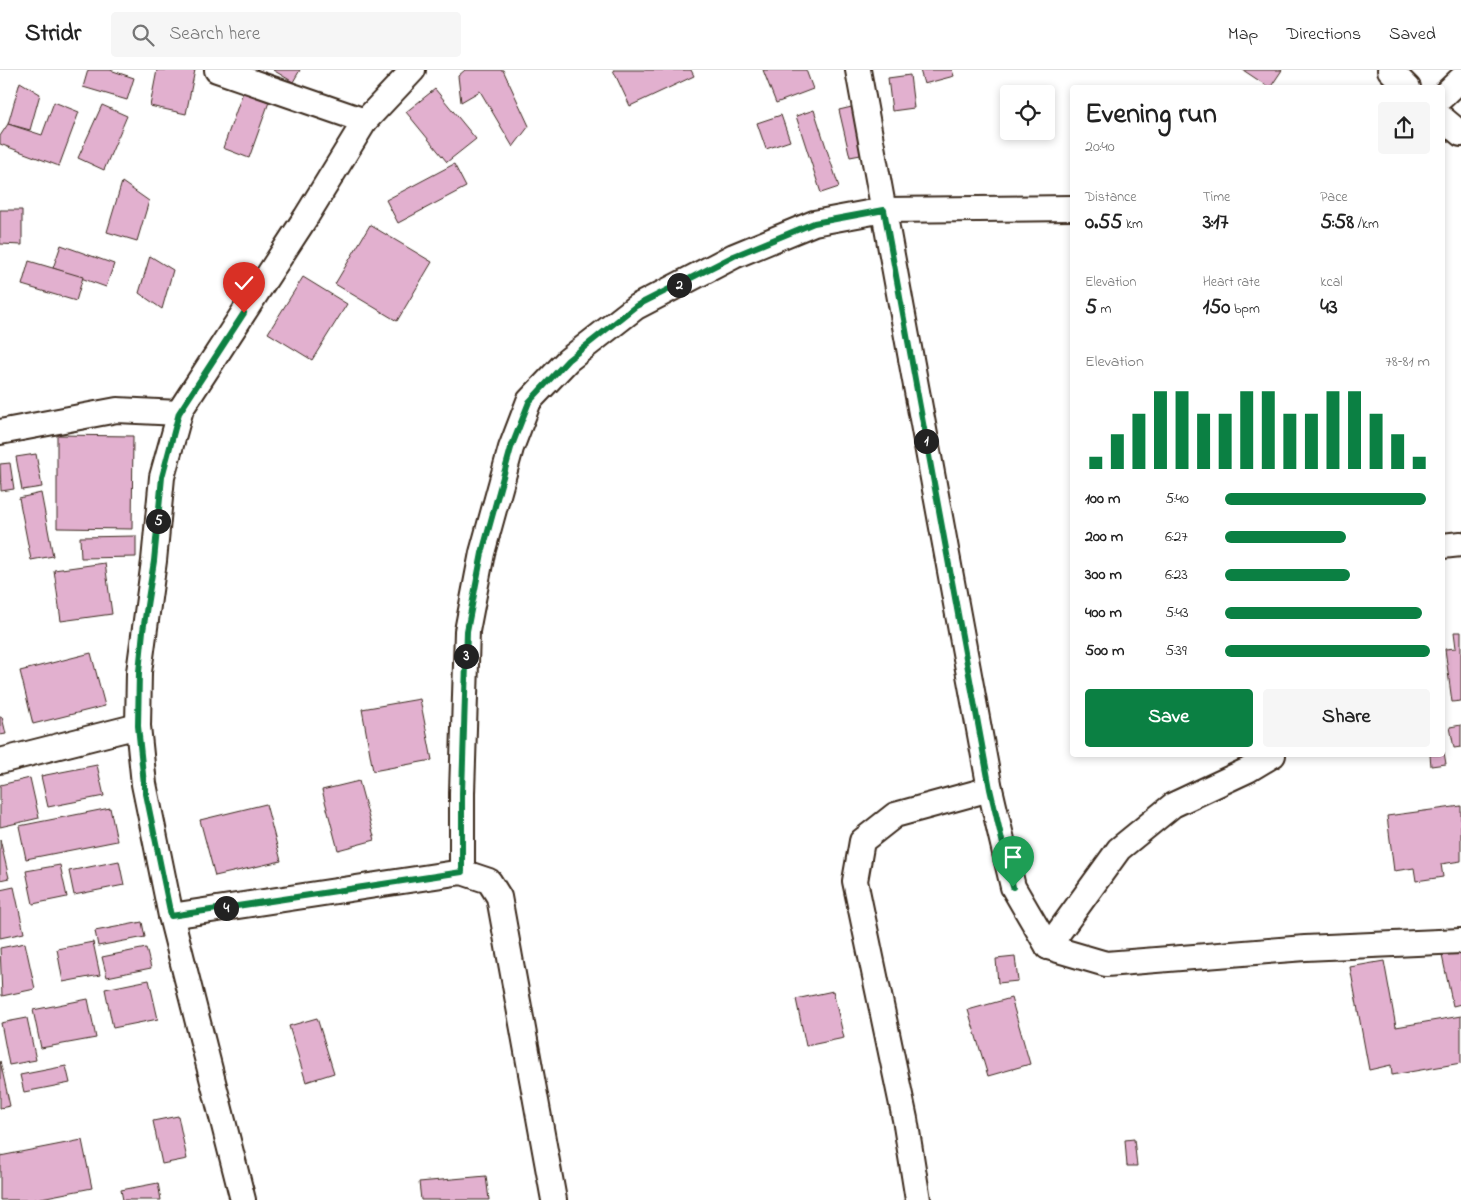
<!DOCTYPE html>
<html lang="en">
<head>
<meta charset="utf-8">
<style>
	body { margin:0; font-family:"Indie Flower",sans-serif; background:#f6f6f6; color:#222; height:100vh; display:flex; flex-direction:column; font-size:19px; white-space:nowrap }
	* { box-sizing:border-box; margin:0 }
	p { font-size:16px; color:#767676 }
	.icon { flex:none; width:28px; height:28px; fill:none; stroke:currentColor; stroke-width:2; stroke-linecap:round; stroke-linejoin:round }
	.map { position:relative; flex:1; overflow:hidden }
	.side { position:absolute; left:1070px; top:15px; width:375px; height:672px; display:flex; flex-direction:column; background:#fff; border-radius:5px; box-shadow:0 2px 8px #0003 }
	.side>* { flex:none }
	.buttons { position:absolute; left:1000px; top:15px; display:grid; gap:10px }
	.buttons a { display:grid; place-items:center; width:55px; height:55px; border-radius:5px; background:#fff; box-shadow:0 2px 8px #0003; font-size:25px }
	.pin { position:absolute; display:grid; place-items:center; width:42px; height:42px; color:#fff; margin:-51px -21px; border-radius:50% 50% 50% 0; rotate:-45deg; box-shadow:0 0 5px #0007 }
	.pin .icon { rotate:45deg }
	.km { position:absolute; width:25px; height:25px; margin:-12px; border-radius:50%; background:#222; color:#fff; font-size:14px; line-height:25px; text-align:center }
	.round { display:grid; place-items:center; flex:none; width:52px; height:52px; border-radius:5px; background:#f6f6f6 }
	.head { display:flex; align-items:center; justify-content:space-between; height:85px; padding:0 15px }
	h1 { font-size:28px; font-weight:800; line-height:38px }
	.figures { display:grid; grid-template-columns:repeat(3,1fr); gap:8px; height:85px; padding:5px 15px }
	.figures div { display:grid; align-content:center }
	.figures b { font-size:21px; font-weight:800 }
	.figures small { font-size:14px; font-weight:400 }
	.figures p { font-size:14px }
	.chart { height:140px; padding:10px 15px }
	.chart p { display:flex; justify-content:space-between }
	.chart svg { width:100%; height:90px; margin-top:5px; stroke:#0b8043; stroke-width:6 }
	.primary-button { display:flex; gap:10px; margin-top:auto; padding:10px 15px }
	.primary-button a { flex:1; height:58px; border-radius:5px; background:#0b8043; color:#fff; font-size:20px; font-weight:800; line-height:58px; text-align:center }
	.primary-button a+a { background:#f6f6f6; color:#222 }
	ul { padding:0 15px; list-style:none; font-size:16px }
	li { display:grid; grid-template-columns:80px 60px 1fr; align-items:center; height:38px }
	li i { height:12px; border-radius:6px; background:#0b8043 }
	header { display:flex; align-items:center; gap:30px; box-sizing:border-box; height:70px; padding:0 25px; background:#fff; border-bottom:1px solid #e0e0e0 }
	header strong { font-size:24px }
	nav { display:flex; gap:28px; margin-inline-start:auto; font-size:18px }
	.search { width:350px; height:45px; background:#f6f6f6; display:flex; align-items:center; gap:12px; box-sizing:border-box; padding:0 18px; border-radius:5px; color:#767676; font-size:19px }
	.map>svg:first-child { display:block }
</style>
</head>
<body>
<header>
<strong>Stridr</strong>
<div class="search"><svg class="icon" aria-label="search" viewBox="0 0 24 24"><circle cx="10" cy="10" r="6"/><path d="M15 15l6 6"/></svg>Search here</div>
<nav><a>Map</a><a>Directions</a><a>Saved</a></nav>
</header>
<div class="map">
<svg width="1461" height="1130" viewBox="0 0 1461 1130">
	<rect width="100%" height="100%" fill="#fff"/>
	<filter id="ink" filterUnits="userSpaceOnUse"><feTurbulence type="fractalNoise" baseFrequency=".02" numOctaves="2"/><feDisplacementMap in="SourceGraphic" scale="10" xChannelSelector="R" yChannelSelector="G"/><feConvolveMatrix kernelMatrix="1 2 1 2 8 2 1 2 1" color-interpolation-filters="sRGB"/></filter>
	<g filter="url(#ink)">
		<g fill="#e2b0cf" stroke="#3b2a1e">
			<polygon points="88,0 110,0 134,8 127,30 83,17"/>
			<polygon points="157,0 195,0 186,44 150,36"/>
			<polygon points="273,0 300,0 293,12"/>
			<polygon points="465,0 503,0 529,56 513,77 480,21 461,32 458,6"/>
			<polygon points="613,0 691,0 694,6 630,36"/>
			<polygon points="763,0 806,0 813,19 776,33"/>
			<polygon points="920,0 952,0 954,6 924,14"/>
			<polygon points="1243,0 1282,0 1270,18"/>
			<polygon points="910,5 914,38 892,41 888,8"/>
			<polygon points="20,12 40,24 30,60 8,54"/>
			<polygon points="435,19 476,69 447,92 406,42"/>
			<polygon points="243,22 269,32 249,88 223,78"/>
			<polygon points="54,32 79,42 59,96 0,74 0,66 8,54 42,65"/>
			<polygon points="102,35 127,46 104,100 78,88"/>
			<polygon points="856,36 866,84 850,87 839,40"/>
			<polygon points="814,40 839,117 821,123 796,46"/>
			<polygon points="781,45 790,71 766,79 757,53"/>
			<polygon points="454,94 466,117 398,153 386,130"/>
			<polygon points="122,112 149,131 137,171 107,162"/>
			<polygon points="0,140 22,140 22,175 0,174"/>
			<polygon points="370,155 432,192 397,251 335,214"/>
			<polygon points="61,175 114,194 106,217 53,198"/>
			<polygon points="150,186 173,200 162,239 139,223"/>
			<polygon points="29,191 83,207 76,231 22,215"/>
			<polygon points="303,207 347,234 312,290 268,263"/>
			<polygon points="57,365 133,366 132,459 57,458"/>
			<polygon points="36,384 42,417 22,420 16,387"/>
			<polygon points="10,393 14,419 1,421 0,394"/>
			<polygon points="41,423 53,486 31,490 19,428"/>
			<polygon points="136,466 136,487 81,488 80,467"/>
			<polygon points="105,493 112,544 61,551 54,500"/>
			<polygon points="1454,562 1461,562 1461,631 1452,632 1445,579 1456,578"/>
			<polygon points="91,583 105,636 33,654 20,601"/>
			<polygon points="420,629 432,690 373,701 362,639"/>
			<polygon points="0,647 2,647 6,664 0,665"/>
			<polygon points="1461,655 1461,677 1454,678 1450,657"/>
			<polygon points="1442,682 1444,682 1446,694 1431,696 1430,685 1442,685"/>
			<polygon points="97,695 104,726 48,737 41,706"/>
			<polygon points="30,708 39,748 0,757 0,715"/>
			<polygon points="359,711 375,770 338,780 322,720"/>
			<polygon points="266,734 281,791 215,806 200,750"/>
			<polygon points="1461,736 1461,791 1441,794 1443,807 1416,811 1414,798 1394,801 1387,746"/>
			<polygon points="110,738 117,771 26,789 19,756"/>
			<polygon points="0,769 9,808 0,810"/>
			<polygon points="119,791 124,815 74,825 69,801"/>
			<polygon points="60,795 67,827 33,834 26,801"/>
			<polygon points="14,817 24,863 0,868 0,820"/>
			<polygon points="142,852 145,867 98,876 95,861"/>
			<polygon points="93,872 100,905 63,912 57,879"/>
			<polygon points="25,873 35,919 2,926 0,878"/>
			<polygon points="1461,877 1461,934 1453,936 1441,881"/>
			<polygon points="146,878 151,898 107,907 102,887"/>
			<polygon points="1015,887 1018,911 998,913 996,889"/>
			<polygon points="1384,891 1396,957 1461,946 1461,993 1392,1005 1391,995 1369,1000 1350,897"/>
			<polygon points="149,910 158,949 113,958 105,919"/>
			<polygon points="833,921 844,968 806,976 796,929"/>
			<polygon points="1011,928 1030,994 988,1006 968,940"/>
			<polygon points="88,929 96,968 41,978 33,940"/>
			<polygon points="27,948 36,990 9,995 1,953"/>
			<polygon points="317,948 334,1003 306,1012 289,956"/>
			<polygon points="0,991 10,1036 0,1038"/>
			<polygon points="66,996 70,1013 24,1022 20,1005"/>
			<polygon points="178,1046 187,1089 162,1094 153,1051"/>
			<polygon points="1134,1069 1137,1096 1127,1096 1125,1070"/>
			<polygon points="82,1070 92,1118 31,1130 0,1130 0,1086"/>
			<polygon points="486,1106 489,1130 421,1130 419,1112"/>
			<polygon points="158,1113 161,1130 123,1130 121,1120"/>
		</g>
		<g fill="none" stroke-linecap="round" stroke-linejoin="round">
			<g stroke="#3b2a1e" stroke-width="28">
				<g id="minor">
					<polyline points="217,0 365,51"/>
					<polyline points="858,0 990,719 1013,817 1048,877 1106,894 1305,878 1461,871"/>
					<polyline points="1390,0 1408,18"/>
					<polyline points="1442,27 1461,9"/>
					<polyline points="1442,48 1461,64"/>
					<polyline points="0,362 117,340 179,343"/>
					<polyline points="1442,476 1461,474"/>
					<polyline points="0,691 138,656"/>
					<polyline points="462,802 462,723 467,561 482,483 511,378 529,331 568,290 636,237 734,186 814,153 884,140 1072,138"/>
					<polyline points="171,846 462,802 489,811 499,827 554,1130"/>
					<polyline points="1048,877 1119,779 1173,735 1248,700 1273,685"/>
					<polyline points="243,1130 171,846 144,714 138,656 139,602 154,491 162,407 181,339 306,147 365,51 413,0"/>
					<polyline points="918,1130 905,1049 855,811 862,771 895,745 990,719"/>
				</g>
			</g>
			<use href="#minor" stroke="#fff" stroke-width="24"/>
		</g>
	</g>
	<g fill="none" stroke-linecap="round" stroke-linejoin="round" filter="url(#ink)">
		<g stroke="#fff" stroke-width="10">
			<polyline id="route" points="244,243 179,343 162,407 154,491 143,561 139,602 138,656 144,714 171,846 462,802 462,723 467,561 482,483 511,378 529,332 568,290 636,236 734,186 814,153 884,140 990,719 1013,817"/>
		</g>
		<use href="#route" stroke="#0b8043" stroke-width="6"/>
	</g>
</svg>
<div class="buttons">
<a><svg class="icon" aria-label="locate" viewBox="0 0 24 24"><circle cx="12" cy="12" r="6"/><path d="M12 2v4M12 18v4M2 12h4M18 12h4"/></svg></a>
</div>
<div class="pin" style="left:1013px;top:817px;background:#1e9e55"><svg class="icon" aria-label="arrive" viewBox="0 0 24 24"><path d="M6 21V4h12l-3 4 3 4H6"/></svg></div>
<div class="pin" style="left:244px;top:243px;background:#d93025"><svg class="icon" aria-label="check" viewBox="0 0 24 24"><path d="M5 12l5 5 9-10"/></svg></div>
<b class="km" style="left:926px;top:371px">1</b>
<b class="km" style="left:679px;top:215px">2</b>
<b class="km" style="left:466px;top:586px">3</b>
<b class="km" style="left:226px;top:838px">4</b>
<b class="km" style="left:158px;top:451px">5</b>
<section class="side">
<div class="head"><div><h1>Evening run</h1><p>20:40</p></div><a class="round"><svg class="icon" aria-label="share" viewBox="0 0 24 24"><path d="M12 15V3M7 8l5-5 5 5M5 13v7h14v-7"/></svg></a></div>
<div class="figures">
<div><p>Distance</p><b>0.55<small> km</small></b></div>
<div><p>Time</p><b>3:17</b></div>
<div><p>Pace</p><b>5:58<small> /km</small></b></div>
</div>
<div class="figures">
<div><p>Elevation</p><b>5<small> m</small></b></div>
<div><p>Heart rate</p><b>150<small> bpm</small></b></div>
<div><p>kcal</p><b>43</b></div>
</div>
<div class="chart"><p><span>Elevation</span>78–81 m</p>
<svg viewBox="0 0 160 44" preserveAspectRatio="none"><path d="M5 44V38M15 44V27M25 44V17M35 44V6M45 44V6M55 44V17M65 44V17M75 44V6M85 44V6M95 44V17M105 44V17M115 44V6M125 44V6M135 44V17M145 44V27M155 44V38"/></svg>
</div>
<ul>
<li><b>100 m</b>5:40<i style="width:98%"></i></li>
<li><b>200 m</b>6:27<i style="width:59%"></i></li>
<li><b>300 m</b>6:23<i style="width:61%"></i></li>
<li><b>400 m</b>5:43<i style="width:96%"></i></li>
<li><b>500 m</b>5:39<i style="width:100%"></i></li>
</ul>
<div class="primary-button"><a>Save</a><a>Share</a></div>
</section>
</div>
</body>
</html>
